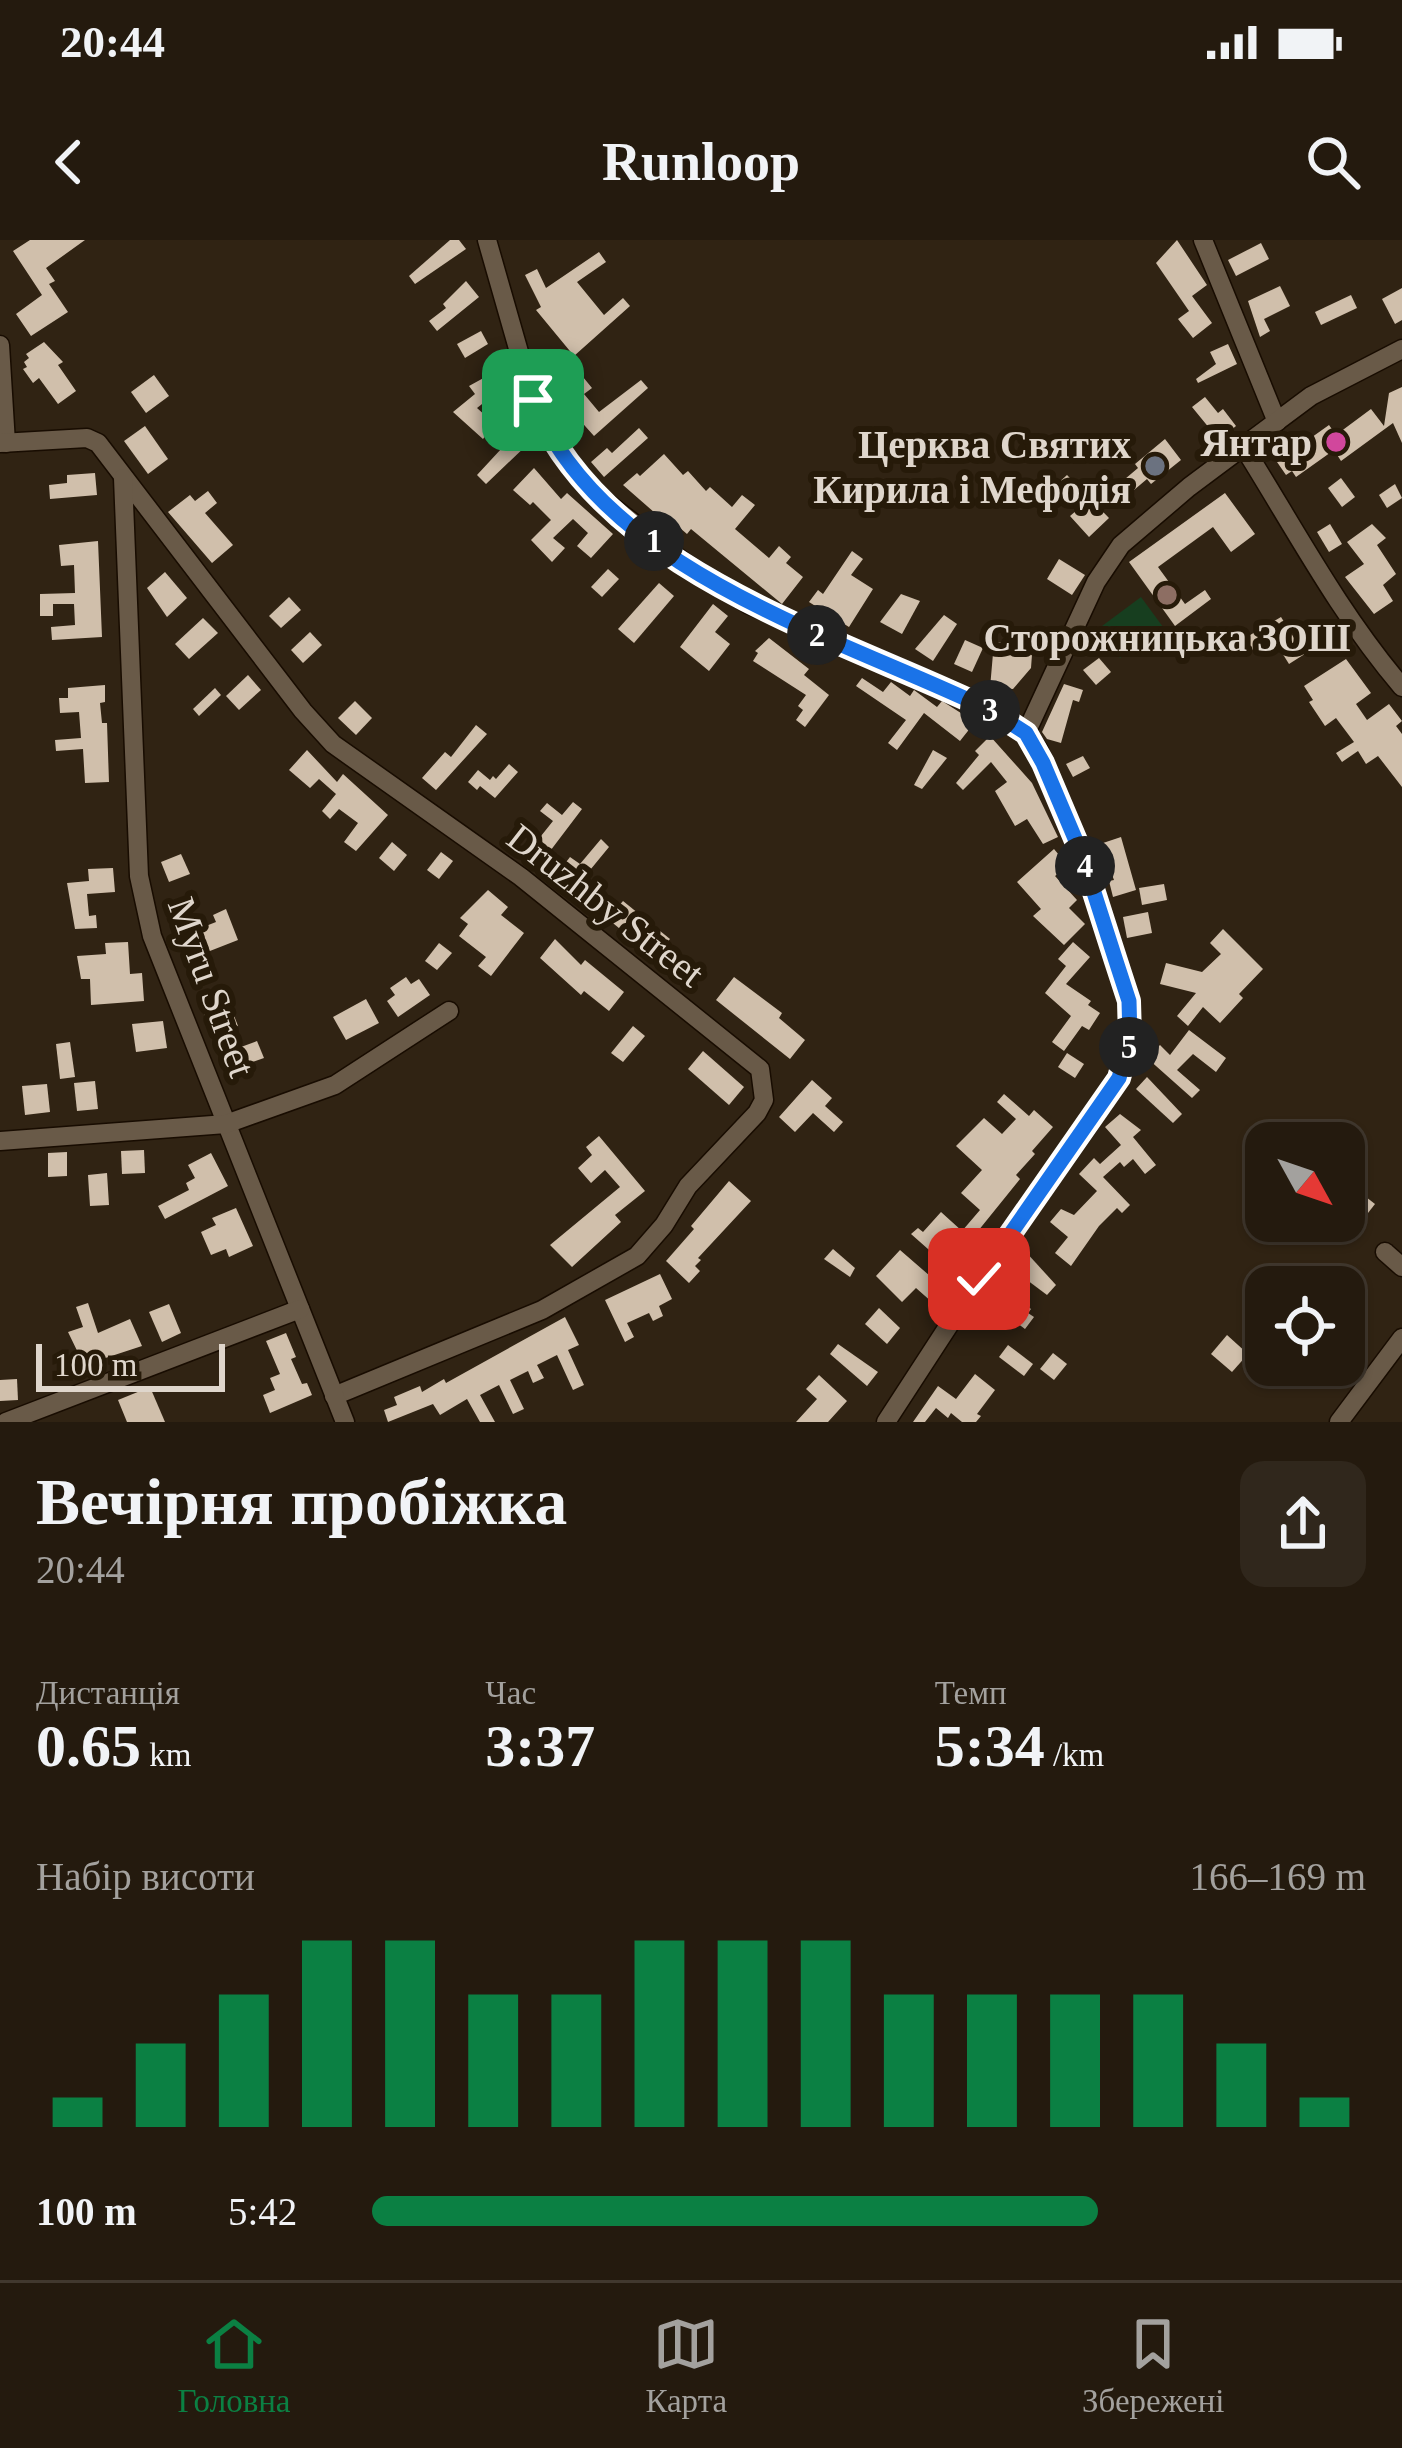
<!DOCTYPE html>
<html lang="uk">
<head>
<meta charset="utf-8">
<style>
	body { margin:0; font-family:Georgia,serif; background:#30271c; color:#f1f3f6; height:100vh; display:flex; flex-direction:column; font-size:45px; white-space:nowrap }
	* { box-sizing:border-box; margin:0 }
	p { font-size:39px; color:#a3a19e }
	.icon { flex:none; width:66px; height:66px; fill:none; stroke:currentColor; stroke-width:2; stroke-linecap:round; stroke-linejoin:round }
	.map { position:relative; height:1182px; overflow:hidden }
	.drawer { display:flex; flex-direction:column; background:#241a0e; flex:1 }
	.drawer>* { flex:none }
	.needle { width:78px; rotate:130deg }
	.controls { position:absolute; left:1245px; top:882px; display:grid; gap:24px }
	.controls a { display:grid; place-items:center; width:120px; height:120px; border-radius:24px; background:#241a0e; box-shadow:0 3px 9px #0004,0 0 0 3px #41382e; font-size:60px }
	.scale { position:absolute; left:36px; bottom:30px; width:189px; box-sizing:border-box; padding-left:12px; border:6px solid #dfd6cc; border-top:0; font-size:33px; line-height:42px; white-space:nowrap; color:#dfd6cc; -webkit-text-stroke:9px #261a09; paint-order:stroke }
	.pin { position:absolute; display:grid; place-items:center; width:102px; height:102px; color:#fff; margin:-51px; border-radius:24px; box-shadow:0 6px 18px #0006 }
	.km { position:absolute; width:60px; height:60px; margin:-30px; border-radius:50%; background:#222; color:#fff; font-size:33px; line-height:60px; text-align:center }
	.round { display:grid; place-items:center; flex:none; width:126px; height:126px; border-radius:24px; background:#30271c }
	.overview { display:flex; align-items:center; justify-content:space-between; height:204px; padding:0 36px }
	h1 { font-size:66px; font-weight:700; line-height:90px }
	.figures { display:grid; grid-template-columns:repeat(3,1fr); gap:18px; height:204px; padding:12px 36px }
	.figures div { display:grid; align-content:center }
	.figures b { font-size:60px; font-weight:700 }
	.figures small { font-size:33px; font-weight:400 }
	.figures p { font-size:33px }
	.chart { height:336px; padding:24px 36px }
	.chart p { display:flex; justify-content:space-between }
	.chart svg { width:100%; height:216px; margin-top:12px; stroke:#0b8043; stroke-width:6 }
	ul { padding:0 36px; list-style:none; font-size:39px }
	li { display:grid; grid-template-columns:192px 144px 1fr; align-items:center; height:90px }
	li i { height:30px; border-radius:15px; background:#0b8043 }
	.status { display:flex; justify-content:space-between; align-items:center; height:84px; padding:0 60px; background:#241a0e; direction:ltr }
	.status svg { height:33px; fill:currentColor }
	header { display:flex; justify-content:space-between; align-items:center; height:156px; padding:0 36px; background:#241a0e; font-size:54px; font-weight:700 }
	.tabs { display:flex; justify-content:space-around; align-items:center; height:168px; border-top:3px solid #41382e; background:#241a0e; font-size:33px; color:#a3a19e }
	.tabs a { display:grid; justify-items:center; gap:6px }
	.tabs .active { color:#0b8043 }
	.map>svg:first-child { display:block }
</style>
</head>
<body>
<div class="status"><b>20:44</b><svg viewBox="0 0 49 12"><path d="M0 12V9h3v3zM5 12V6h3v6zM10 12V3h3v9zM15 12V0h3v12zM26 1h20v11H26zM47 4h2v5h-2z"/></svg></div>
<header><svg class="icon" aria-label="back" viewBox="0 0 24 24"><path d="M15 5l-7 7 7 7"/></svg>Runloop<svg class="icon" aria-label="search" viewBox="0 0 24 24"><circle cx="10" cy="10" r="6"/><path d="M15 15l6 6"/></svg></header>
<div class="map">
<svg width="1402" height="1182" viewBox="0 0 1402 1182">
	<rect width="100%" height="100%" fill="#302313"/>
	<polygon fill="#173e1f" points="1141,357 1163,387 1120,418 1098,389"/>
	<g fill="#d0bfab">
		<polygon points="30,0 85,0 46,28 55,41 49,44 68,72 31,96 16,74 42,55 13,11"/>
		<polygon points="450,0 459,0 466,9 415,44 409,36"/>
		<polygon points="1177,0 1207,45 1192,56 1212,83 1193,98 1178,79 1189,71 1156,23"/>
		<polygon points="1261,3 1269,19 1236,36 1228,20"/>
		<polygon points="599,12 606,22 577,42 604,75 623,58 630,66 574,116 536,70 541,67 525,35 537,29 546,48"/>
		<polygon points="466,41 479,57 437,91 429,81 446,68 443,64"/>
		<polygon points="1280,46 1290,66 1264,79 1270,91 1260,97 1248,61"/>
		<polygon points="1402,48 1402,80 1395,84 1382,59"/>
		<polygon points="1351,55 1357,68 1321,85 1315,72"/>
		<polygon points="481,91 488,104 465,118 457,104"/>
		<polygon points="44,102 63,122 58,125 76,151 58,164 39,138 33,143 23,129 27,127 24,122 29,118 26,114"/>
		<polygon points="1228,104 1237,124 1198,143 1196,139 1216,124 1210,112"/>
		<polygon points="154,135 169,156 146,173 131,152"/>
		<polygon points="489,135 501,149 477,168 507,195 513,189 529,203 486,244 477,235 502,208 487,194 483,199 453,172 475,154 469,146"/>
		<polygon points="583,137 592,148 584,154 599,172 641,140 648,148 594,196 568,167 561,173 548,156 560,146 562,149"/>
		<polygon points="1402,147 1402,203 1393,183 1341,221 1334,210 1296,237 1292,231 1286,235 1277,222 1329,185 1336,195 1371,169 1384,186 1389,153"/>
		<polygon points="1205,157 1218,173 1223,169 1236,186 1219,200 1192,167"/>
		<polygon points="145,186 168,219 148,234 124,201"/>
		<polygon points="639,188 648,198 604,237 591,222 607,208 612,213"/>
		<polygon points="1165,199 1181,220 1151,244 1147,239 1134,250 1126,249 1125,239 1138,228 1135,224"/>
		<polygon points="664,214 683,235 688,231 706,251 710,247 732,267 742,255 755,265 735,289 769,318 779,306 791,317 786,323 803,337 782,364 691,289 687,294 666,276 663,280 623,245 637,233 640,236"/>
		<polygon points="534,228 561,259 567,253 613,294 591,318 577,306 588,293 573,279 553,298 565,308 552,322 531,300 551,280 533,262 530,265 513,250"/>
		<polygon points="95,233 97,255 50,259 49,245 67,243 67,235"/>
		<polygon points="1067,235 1109,278 1089,297 1070,276 1077,270 1055,246"/>
		<polygon points="1341,238 1355,257 1342,267 1328,248"/>
		<polygon points="1395,244 1402,258 1387,268 1379,255"/>
		<polygon points="208,251 217,263 205,273 233,305 212,323 168,272 190,255 195,261"/>
		<polygon points="1225,253 1255,294 1231,312 1213,287 1158,327 1185,364 1205,350 1211,359 1175,386 1129,322"/>
		<polygon points="1330,284 1342,304 1329,312 1317,292"/>
		<polygon points="1372,284 1386,298 1377,305 1396,334 1383,345 1393,361 1374,374 1345,337 1364,324 1347,302"/>
		<polygon points="98,301 102,397 52,400 51,387 75,385 74,364 53,364 53,376 40,376 40,354 75,353 74,325 61,326 59,305"/>
		<polygon points="852,311 863,319 851,335 873,349 849,387 809,362 818,350 823,354"/>
		<polygon points="1059,319 1085,335 1072,355 1047,339"/>
		<polygon points="608,329 619,339 602,357 591,347"/>
		<polygon points="165,332 187,358 167,377 147,348"/>
		<polygon points="659,343 674,356 634,403 618,389"/>
		<polygon points="901,354 920,361 902,394 880,382"/>
		<polygon points="289,357 301,370 281,388 269,376"/>
		<polygon points="713,364 728,376 715,392 730,404 709,431 680,407"/>
		<polygon points="944,375 957,384 933,421 915,409"/>
		<polygon points="1281,377 1294,398 1320,382 1330,398 1289,424 1274,400 1254,412 1245,398"/>
		<polygon points="203,378 218,393 189,419 175,404"/>
		<polygon points="310,392 322,405 303,423 291,410"/>
		<polygon points="1012,394 1028,395 1033,401 1031,428 1013,449 990,448 994,402 1002,403"/>
		<polygon points="769,398 809,429 804,435 829,455 805,487 796,480 803,470 798,466 806,455 753,421 758,413 755,411"/>
		<polygon points="965,400 983,408 972,432 954,424"/>
		<polygon points="1099,418 1111,432 1096,445 1083,430"/>
		<polygon points="1346,419 1371,453 1356,464 1367,480 1389,464 1402,481 1396,486 1402,494 1402,547 1378,516 1366,524 1358,511 1342,522 1336,513 1354,502 1336,478 1325,486 1309,462 1313,460 1304,446"/>
		<polygon points="248,435 261,450 239,470 226,456"/>
		<polygon points="862,438 883,452 891,442 910,456 914,450 937,467 942,461 975,482 960,501 924,473 897,510 888,503 906,480 856,446"/>
		<polygon points="1064,444 1083,450 1079,462 1073,460 1061,503 1047,499 1042,492"/>
		<polygon points="105,445 105,462 100,463 102,483 107,483 109,542 85,543 83,509 56,511 55,500 81,498 79,472 60,473 59,458 68,458 68,448"/>
		<polygon points="215,448 221,455 199,476 193,469"/>
		<polygon points="355,461 372,478 356,495 338,478"/>
		<polygon points="476,485 487,494 436,550 422,538 445,512 451,517"/>
		<polygon points="990,496 1032,543 1058,597 1043,604 1027,579 1015,586 995,551 1007,542 991,522 963,550 956,543 979,515 975,511"/>
		<polygon points="307,510 337,542 343,534 388,575 356,611 344,602 358,583 339,569 330,579 322,571 336,554 319,539 310,548 289,530"/>
		<polygon points="933,510 947,518 922,549 914,545"/>
		<polygon points="1083,516 1090,528 1073,537 1066,524"/>
		<polygon points="509,524 518,532 495,558 480,546 477,550 468,542 478,530 490,540 493,536 496,539"/>
		<polygon points="573,562 582,569 538,627 525,617 537,593 541,596 553,581 540,571 547,563 562,575"/>
		<polygon points="1121,597 1136,650 1113,657 1109,641 1114,640 1100,604"/>
		<polygon points="601,599 609,607 572,652 554,638 570,617 580,624"/>
		<polygon points="392,602 407,615 394,631 379,618"/>
		<polygon points="1054,609 1068,626 1055,636 1077,660 1069,668 1085,684 1064,705 1033,676 1041,669 1017,642"/>
		<polygon points="441,612 453,621 439,639 427,630"/>
		<polygon points="181,614 190,634 169,642 161,622"/>
		<polygon points="113,628 115,652 87,654 89,676 96,675 97,688 75,689 67,643 89,641 88,629"/>
		<polygon points="1164,644 1167,660 1142,665 1139,648"/>
		<polygon points="488,650 508,667 501,675 524,693 491,736 478,726 486,717 459,696 468,684 460,678"/>
		<polygon points="623,661 670,699 654,717 608,679"/>
		<polygon points="226,669 238,700 192,718 183,695 216,682 213,675"/>
		<polygon points="1148,672 1152,693 1127,698 1123,677"/>
		<polygon points="1223,689 1263,729 1239,754 1243,758 1220,783 1203,767 1188,786 1177,776 1196,753 1160,744 1166,723 1202,732 1221,714 1210,703"/>
		<polygon points="555,699 581,725 585,720 624,752 609,771 584,751 581,755 540,718"/>
		<polygon points="128,702 130,734 142,733 144,761 91,765 90,739 81,739 77,716 106,714 105,703"/>
		<polygon points="1073,702 1090,717 1066,744 1091,761 1088,765 1100,773 1089,790 1082,786 1064,811 1052,802 1071,776 1045,753 1066,726 1058,719"/>
		<polygon points="439,703 452,713 437,730 425,721"/>
		<polygon points="406,737 411,744 419,739 430,755 398,777 387,761 395,755 390,748"/>
		<polygon points="734,737 782,773 779,778 805,800 790,819 716,760"/>
		<polygon points="366,759 379,783 346,800 333,777"/>
		<polygon points="230,765 238,786 212,795 204,774"/>
		<polygon points="163,781 167,808 136,812 132,784"/>
		<polygon points="633,786 645,796 623,822 611,813"/>
		<polygon points="1189,790 1226,818 1216,832 1193,814 1177,830 1200,850 1192,858 1147,818 1160,805 1170,815"/>
		<polygon points="257,801 264,818 247,824 241,807"/>
		<polygon points="70,802 75,837 60,839 56,804"/>
		<polygon points="703,811 744,847 729,865 688,829"/>
		<polygon points="1067,813 1084,824 1075,838 1058,827"/>
		<polygon points="1147,837 1182,874 1173,883 1136,849"/>
		<polygon points="812,840 832,858 825,866 843,882 834,892 813,873 795,892 779,877"/>
		<polygon points="95,841 98,869 77,871 74,843"/>
		<polygon points="47,844 50,872 25,875 22,846"/>
		<polygon points="1004,854 1029,876 1034,870 1053,887 1032,911 1035,914 1016,935 1020,939 978,991 983,995 954,1032 911,994 918,988 923,992 941,972 962,991 980,970 961,953 982,930 956,906 984,878 1002,894 1016,879 997,862"/>
		<polygon points="1120,874 1141,890 1133,897 1156,925 1145,934 1133,919 1124,927 1120,922 1103,937 1130,965 1122,973 1117,968 1099,986 1071,1026 1055,1013 1068,997 1050,982 1061,969 1074,975 1097,951 1079,934 1094,918 1100,924 1121,905 1105,887"/>
		<polygon points="1318,880 1327,888 1314,903 1306,903 1301,898"/>
		<polygon points="599,896 645,951 615,975 621,982 572,1027 550,1005 620,947 605,930 591,943 578,928 592,915 586,907"/>
		<polygon points="144,910 145,933 122,934 121,911"/>
		<polygon points="67,912 67,936 48,937 48,913"/>
		<polygon points="211,913 228,946 165,979 158,966 189,950 186,943 195,938 188,925"/>
		<polygon points="107,933 109,965 90,966 88,935"/>
		<polygon points="729,941 751,961 698,1018 701,1020 695,1026 700,1031 689,1043 666,1021 694,989 691,986"/>
		<polygon points="1357,950 1375,964 1361,982 1344,969"/>
		<polygon points="236,968 253,1006 229,1017 226,1009 211,1015 201,992 216,985 212,978"/>
		<polygon points="833,1009 855,1028 850,1037 824,1019"/>
		<polygon points="900,1010 945,1049 933,1063 916,1048 902,1062 876,1036"/>
		<polygon points="1025,1011 1056,1045 1047,1055 1011,1028"/>
		<polygon points="660,1034 672,1059 659,1066 663,1076 653,1081 649,1073 627,1083 634,1097 625,1102 605,1060"/>
		<polygon points="1017,1058 1031,1069 1028,1073 1034,1077 1025,1089 1005,1074"/>
		<polygon points="88,1063 98,1093 130,1079 142,1106 84,1125 68,1092 83,1087 76,1067"/>
		<polygon points="169,1064 181,1093 162,1102 149,1072"/>
		<polygon points="879,1068 900,1088 887,1104 865,1084"/>
		<polygon points="565,1077 579,1105 568,1110 584,1145 573,1150 557,1115 537,1125 544,1138 533,1143 528,1131 510,1140 524,1169 513,1174 499,1145 480,1155 495,1182 480,1182 467,1159 440,1175 433,1164 388,1182 384,1170 397,1165 394,1157 420,1146 422,1152 444,1139 446,1143"/>
		<polygon points="286,1093 296,1117 291,1119 302,1144 307,1143 312,1155 270,1173 263,1155 275,1150 270,1138 280,1134 266,1101"/>
		<polygon points="1227,1095 1248,1114 1232,1132 1211,1114"/>
		<polygon points="838,1104 878,1132 867,1146 830,1114"/>
		<polygon points="1008,1105 1033,1124 1024,1136 999,1117"/>
		<polygon points="1053,1113 1067,1124 1054,1140 1040,1129"/>
		<polygon points="975,1134 995,1150 977,1174 981,1176 976,1182 962,1182 951,1173 948,1178 936,1168 925,1182 913,1182 938,1146 956,1159"/>
		<polygon points="819,1135 847,1161 828,1182 796,1182 817,1159 806,1149"/>
		<polygon points="17,1139 18,1160 0,1161 0,1140"/>
		<polygon points="150,1147 165,1182 127,1182 118,1160"/>
	</g>
	<g fill="none" stroke-linecap="round" stroke-linejoin="round">
		<g stroke="#180c01" stroke-width="21">
			<g id="minor">
				<polyline points="487,0 533,161 549,199 597,255 685,323 748,364 950,450 1026,493 1038,509 1081,615 1129,761 1127,821 1087,887 979,1039 886,1182"/>
				<polyline points="1203,0 1277,182"/>
				<polyline points="0,105 6,203"/>
				<polyline points="0,203 87,198 98,203 303,471 333,504 521,637 760,829 764,860 757,873 688,946 664,985 637,1016 542,1070 334,1156"/>
				<path d="M1243 206C1295 289 1339 373 1402 447"/>
				<polyline points="123,238 139,636 152,696 345,1182"/>
				<polyline points="1026,493 1096,342 1121,305 1189,247 1311,156 1402,109"/>
				<polyline points="0,901 226,884 335,845 449,771"/>
				<polyline points="1385,1012 1402,1027"/>
				<polyline points="6,1182 300,1069"/>
				<polyline points="1339,1182 1402,1098"/>
			</g>
		</g>
		<use href="#minor" stroke="#695a48" stroke-width="18"/>
	</g>
	<g fill="none" stroke-linecap="round" stroke-linejoin="round">
		<g stroke="#fff" stroke-width="24">
			<path id="route" d="M533 160C603 332 837 396 990 470L1026 493 1043 523 1082 615 1115 718 1129 761 1130 798 1119 838 979 1039"/>
		</g>
		<use href="#route" stroke="#1a73e8" stroke-width="15"/>
	</g>
	<circle fill="#d1479c" stroke="#261a09" stroke-width="4.5" cx="1336" cy="202" r="12"/>
	<circle fill="#6b7280" stroke="#261a09" stroke-width="4.5" cx="1155" cy="226" r="12"/>
	<circle fill="#8d6e63" stroke="#261a09" stroke-width="4.5" cx="1167" cy="355" r="12"/>
	<g text-anchor="middle" dominant-baseline="central" stroke-width="12" stroke-linejoin="round" paint-order="stroke">
		<g font-size="39" font-weight="bold" fill="#dfd6cc" stroke="#261a09" text-anchor="end">
			<text x="1312" y="202">Янтар</text>
			<text x="1131" y="204">Церква Святих<tspan x="1131" dy="45">Кирила і Мефодія</tspan></text>
			<text x="1167" y="397" text-anchor="middle">Сторожницька ЗОШ</text>
		</g>
		<g font-size="39" fill="#dfd6cc" stroke="#261a09">
			<text transform="translate(606 665) rotate(38)">Druzhby Street</text>
			<text transform="translate(212 747) rotate(70)">Myru Street</text>
		</g>
	</g>
</svg>
<div class="controls">
<a><svg class="needle" viewBox="-14 -14 28 28"><path d="M0-13l5 13h-10z" fill="#e53935"/><path d="M0 13l5-13h-10z" fill="#a3a19e"/></svg></a>
<a><svg class="icon" aria-label="locate" viewBox="0 0 24 24"><circle cx="12" cy="12" r="6"/><path d="M12 2v4M12 18v4M2 12h4M18 12h4"/></svg></a>
</div>
<div class="scale">100 m</div>
<div class="pin" style="left:533px;top:160px;background:#1e9e55"><svg class="icon" aria-label="arrive" viewBox="0 0 24 24"><path d="M6 21V4h12l-3 4 3 4H6"/></svg></div>
<div class="pin" style="left:979px;top:1039px;background:#d93025"><svg class="icon" aria-label="check" viewBox="0 0 24 24"><path d="M5 12l5 5 9-10"/></svg></div>
<b class="km" style="left:654px;top:301px">1</b>
<b class="km" style="left:817px;top:395px">2</b>
<b class="km" style="left:990px;top:470px">3</b>
<b class="km" style="left:1085px;top:626px">4</b>
<b class="km" style="left:1129px;top:807px">5</b>
</div>
<section class="drawer">
<div class="overview"><div><h1>Вечірня пробіжка</h1><p>20:44</p></div><a class="round"><svg class="icon" aria-label="share" viewBox="0 0 24 24"><path d="M12 15V3M7 8l5-5 5 5M5 13v7h14v-7"/></svg></a></div>
<div class="figures">
<div><p>Дистанція</p><b>0.65<small> km</small></b></div>
<div><p>Час</p><b>3:37</b></div>
<div><p>Темп</p><b>5:34<small> /km</small></b></div>
</div>
<div class="chart"><p><span>Набір висоти</span>166–169 m</p>
<svg viewBox="0 0 160 44" preserveAspectRatio="none"><path d="M5 44V38M15 44V27M25 44V17M35 44V6M45 44V6M55 44V17M65 44V17M75 44V6M85 44V6M95 44V6M105 44V17M115 44V17M125 44V17M135 44V17M145 44V27M155 44V38"/></svg>
</div>
<ul>
<li><b>100 m</b>5:42<i style="width:73%"></i></li>
</ul>
</section>
<nav class="tabs">
<a class="active"><svg class="icon" aria-label="home" viewBox="0 0 24 24"><path d="M3 11l9-7 9 7M6 9v11h12V9"/></svg>Головна</a>
<a><svg class="icon" aria-label="map" viewBox="0 0 24 24"><path d="M3 6l6-2 6 2 6-2v14l-6 2-6-2-6 2zM9 4v14M15 6v14"/></svg>Карта</a>
<a><svg class="icon" aria-label="saved" viewBox="0 0 24 24"><path d="M7 4h10v16l-5-4-5 4z"/></svg>Збережені</a>
</nav>
</body>
</html>
